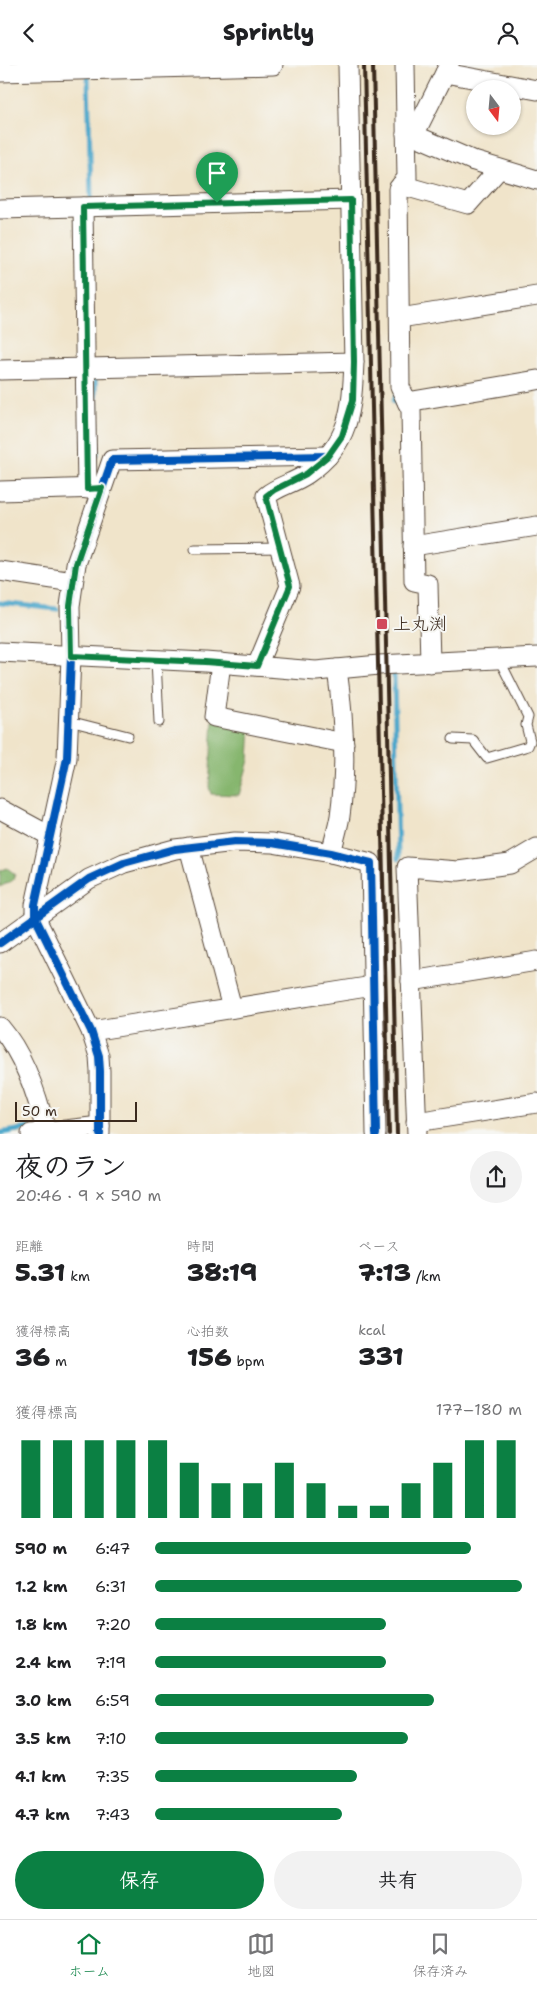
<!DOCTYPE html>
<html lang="ja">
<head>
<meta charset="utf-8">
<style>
	body { margin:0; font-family:"Shantell Sans","Klee One",sans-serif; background:#f2f2f2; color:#202124; height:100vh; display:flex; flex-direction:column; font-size:19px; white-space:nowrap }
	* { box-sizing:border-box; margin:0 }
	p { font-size:16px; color:#757577 }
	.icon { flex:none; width:28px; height:28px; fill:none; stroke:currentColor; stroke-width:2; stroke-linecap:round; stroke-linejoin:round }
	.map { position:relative; height:1069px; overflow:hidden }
	.drawer { display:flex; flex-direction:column; background:#fff; flex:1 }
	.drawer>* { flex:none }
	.needle { width:32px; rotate:164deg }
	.fabs { position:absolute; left:466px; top:15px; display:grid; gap:10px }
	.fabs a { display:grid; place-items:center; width:55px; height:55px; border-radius:50%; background:#fff; box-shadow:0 1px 4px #0004; font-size:25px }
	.scale { position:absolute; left:15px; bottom:12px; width:122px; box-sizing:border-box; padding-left:5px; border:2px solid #3b2a1e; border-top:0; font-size:14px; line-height:18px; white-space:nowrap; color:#3b2a1e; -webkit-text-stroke:4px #f6f6f2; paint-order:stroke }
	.pin { position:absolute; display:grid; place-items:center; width:42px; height:42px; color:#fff; margin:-51px -21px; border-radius:50% 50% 50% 0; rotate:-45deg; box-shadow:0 0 5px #0007 }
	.pin .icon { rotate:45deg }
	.round { display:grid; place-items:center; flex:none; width:52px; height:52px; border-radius:26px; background:#f2f2f2 }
	.head { display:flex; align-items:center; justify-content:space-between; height:85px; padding:0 15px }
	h1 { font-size:28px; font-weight:800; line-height:38px }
	.stats { display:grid; grid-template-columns:repeat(3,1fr); gap:8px; height:85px; padding:5px 15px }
	.stats div { display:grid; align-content:center }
	.stats b { font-size:25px; font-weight:800 }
	.stats small { font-size:14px; font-weight:400 }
	.stats p { font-size:14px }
	.chart { height:140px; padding:10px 15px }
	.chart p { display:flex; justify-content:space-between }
	.chart svg { width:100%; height:90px; margin-top:5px; stroke:#0b8043; stroke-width:6 }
	.action { display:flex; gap:10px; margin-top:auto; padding:10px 15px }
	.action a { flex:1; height:58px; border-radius:30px; background:#0b8043; color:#fff; font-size:20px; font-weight:800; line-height:58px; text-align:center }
	.action a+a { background:#f2f2f2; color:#202124 }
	ul { padding:0 15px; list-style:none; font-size:16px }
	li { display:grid; grid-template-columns:80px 60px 1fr; align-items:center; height:38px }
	li i { height:12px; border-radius:6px; background:#0b8043 }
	header { display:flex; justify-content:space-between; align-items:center; height:65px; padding:0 15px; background:#fff; font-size:22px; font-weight:800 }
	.dock { display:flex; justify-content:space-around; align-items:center; height:70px; border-top:1px solid #e0e0e0; background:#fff; font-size:14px; color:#757577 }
	.dock a { display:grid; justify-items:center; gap:2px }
	.dock .current { color:#0b8043 }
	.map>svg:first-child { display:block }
</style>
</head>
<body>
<header><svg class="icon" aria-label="back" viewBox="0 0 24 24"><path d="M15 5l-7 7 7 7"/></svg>Sprintly<svg class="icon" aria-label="person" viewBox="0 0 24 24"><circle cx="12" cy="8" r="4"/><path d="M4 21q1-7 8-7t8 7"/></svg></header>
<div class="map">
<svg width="537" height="1069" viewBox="0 0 537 1069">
	<rect width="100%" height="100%" fill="#f6f6f2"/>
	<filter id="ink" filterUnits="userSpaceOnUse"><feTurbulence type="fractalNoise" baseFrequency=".02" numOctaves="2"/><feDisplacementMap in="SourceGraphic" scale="10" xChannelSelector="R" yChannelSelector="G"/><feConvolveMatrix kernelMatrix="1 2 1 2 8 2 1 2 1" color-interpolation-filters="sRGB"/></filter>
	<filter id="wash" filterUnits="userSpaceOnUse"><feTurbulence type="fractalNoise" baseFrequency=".0096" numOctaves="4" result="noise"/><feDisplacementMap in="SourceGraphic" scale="20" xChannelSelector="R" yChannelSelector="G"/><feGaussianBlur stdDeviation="1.12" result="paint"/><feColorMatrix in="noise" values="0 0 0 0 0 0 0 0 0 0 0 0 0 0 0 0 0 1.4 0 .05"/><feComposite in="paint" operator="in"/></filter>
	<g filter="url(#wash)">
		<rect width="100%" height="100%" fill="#f0e4ca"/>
		<g fill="#86b66e" stroke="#607046">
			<polygon points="213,655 251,661 249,695 239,730 211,729 209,722"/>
			<polygon points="7,803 15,809 13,815 0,822 0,806"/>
		</g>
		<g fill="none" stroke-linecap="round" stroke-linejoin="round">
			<g stroke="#4da7cb" stroke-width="5">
				<polyline points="88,12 91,133"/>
				<polyline points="95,312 97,389"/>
				<polyline points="397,329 394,336 403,343"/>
				<polyline points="0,538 57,544"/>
				<polyline points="394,610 398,794"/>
				<polyline points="0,1068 29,1063"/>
			</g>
		</g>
	</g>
	<g filter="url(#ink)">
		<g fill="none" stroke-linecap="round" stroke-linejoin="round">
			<g stroke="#564638" stroke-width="11">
				<g id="service">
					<polyline points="195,484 281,483"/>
					<polyline points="156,595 159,657"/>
					<polyline points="69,656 128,671"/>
					<polyline points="453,674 473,675 487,693 528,681 530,676 526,660 528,652 499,594"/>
				</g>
			</g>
			<g stroke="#564638" stroke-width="21">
				<g id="minor">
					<polyline points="405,0 407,113 398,124 400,322 411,345 414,516 428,519 430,598"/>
					<polyline points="0,7 273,0"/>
					<polyline points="445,8 537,25"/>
					<polyline points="406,69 414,70 474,96 537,115"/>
					<polyline points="414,70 449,0"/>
					<polyline points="401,120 468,139 499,104"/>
					<polyline points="83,142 87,424"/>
					<polyline points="0,144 351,135"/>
					<polyline points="400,253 537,231"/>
					<polyline points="0,305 354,297"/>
					<polyline points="407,337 537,315"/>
					<polyline points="0,426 100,423"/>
					<polyline points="413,481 537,461"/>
					<polyline points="0,506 73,517"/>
					<polyline points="0,587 205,597 316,606 379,600 537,592"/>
					<polyline points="221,598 214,652 344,678"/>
					<path d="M257 601 290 521 266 431C278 421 294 418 307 409 350 380 352 344 354 297L348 0"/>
					<polyline points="0,744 50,771"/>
					<polyline points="189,782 232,943"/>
					<path d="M331 788C334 776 338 763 340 751 347 701 344 653 337 604"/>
					<polyline points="0,878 89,814 124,798 175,784 235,777 272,778 331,788 371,798 376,1069"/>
					<polyline points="411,916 537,896"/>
					<path d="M0 962C24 990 38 1032 46 1067"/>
					<polyline points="91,966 373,921"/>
					<polyline points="416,1057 537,1038"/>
					<polyline points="31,1069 100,1061"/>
					<polyline points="100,1069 100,1006 99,991 91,966 35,852 35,840 67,693 71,591 70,541 76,499 112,395 328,391"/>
					<polyline points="417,1069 407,802 458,806 510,799 537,783"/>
				</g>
			</g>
			<use href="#service" stroke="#fff" stroke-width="9"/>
			<use href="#minor" stroke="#fff" stroke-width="19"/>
			<g stroke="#3b2a1e" stroke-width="4">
				<polyline points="364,0 389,1069"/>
				<polyline points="373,0 397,1069"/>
			</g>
			<g stroke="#f6f6f2" stroke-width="11">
				<g id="cycleway">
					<polyline points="0,878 89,814 124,798 175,784 235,777 272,778 331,788 371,798 376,1069"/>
					<polyline points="100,1069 100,1006 99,991 91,966 35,852 35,840 67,693 71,591 70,541 76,499 112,395 328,391"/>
				</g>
			</g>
			<use href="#cycleway" stroke="#0057b8" stroke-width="8"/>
		</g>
	</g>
	<g fill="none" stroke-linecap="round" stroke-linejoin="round" filter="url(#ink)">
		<g stroke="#fff" stroke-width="10">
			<polygon id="route" points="351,135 354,297 353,335 342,371 328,391 306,409 274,425 266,431 290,521 257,601 205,597 71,591 70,541 76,499 102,423 87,424 83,142"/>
		</g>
		<use href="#route" stroke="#0b8043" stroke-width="6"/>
	</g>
	<rect fill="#d1495b" stroke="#f6f6f2" stroke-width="2" x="376" y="553" width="12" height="12" rx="2.5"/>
	<g text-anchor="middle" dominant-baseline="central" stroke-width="4" stroke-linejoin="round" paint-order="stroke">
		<g font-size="18" fill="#3b2a1e" stroke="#f6f6f2" text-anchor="start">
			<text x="393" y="559">上丸渕</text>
		</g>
	</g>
</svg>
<div class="fabs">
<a><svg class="needle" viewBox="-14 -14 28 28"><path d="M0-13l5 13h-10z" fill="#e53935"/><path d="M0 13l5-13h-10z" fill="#757577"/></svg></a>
</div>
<div class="scale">50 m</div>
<div class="pin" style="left:217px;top:138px;background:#1e9e55"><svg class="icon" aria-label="arrive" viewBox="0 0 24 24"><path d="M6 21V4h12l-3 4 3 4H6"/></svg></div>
</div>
<section class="drawer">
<div class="head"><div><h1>夜のラン</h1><p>20:46 · 9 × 590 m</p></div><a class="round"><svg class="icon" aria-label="share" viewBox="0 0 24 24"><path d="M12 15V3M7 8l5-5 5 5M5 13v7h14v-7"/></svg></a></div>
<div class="stats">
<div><p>距離</p><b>5.31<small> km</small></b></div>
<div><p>時間</p><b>38:19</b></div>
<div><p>ペース</p><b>7:13<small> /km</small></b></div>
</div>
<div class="stats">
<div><p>獲得標高</p><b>36<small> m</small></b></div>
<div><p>心拍数</p><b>156<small> bpm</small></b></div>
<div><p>kcal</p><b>331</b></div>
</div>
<div class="chart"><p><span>獲得標高</span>177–180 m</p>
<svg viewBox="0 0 160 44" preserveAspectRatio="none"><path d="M5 44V6M15 44V6M25 44V6M35 44V6M45 44V6M55 44V17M65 44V27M75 44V27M85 44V17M95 44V27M105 44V38M115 44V38M125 44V27M135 44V17M145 44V6M155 44V6"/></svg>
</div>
<ul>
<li><b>590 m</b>6:47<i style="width:86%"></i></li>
<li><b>1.2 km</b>6:31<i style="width:100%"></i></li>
<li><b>1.8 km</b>7:20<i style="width:63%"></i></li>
<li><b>2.4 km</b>7:19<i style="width:63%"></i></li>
<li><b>3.0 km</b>6:59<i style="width:76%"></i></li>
<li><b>3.5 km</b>7:10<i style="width:69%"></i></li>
<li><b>4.1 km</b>7:35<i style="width:55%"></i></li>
<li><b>4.7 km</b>7:43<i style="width:51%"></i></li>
</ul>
<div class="action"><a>保存</a><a>共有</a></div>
</section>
<nav class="dock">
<a class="current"><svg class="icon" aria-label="home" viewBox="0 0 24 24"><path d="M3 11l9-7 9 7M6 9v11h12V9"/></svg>ホーム</a>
<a><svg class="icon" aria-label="map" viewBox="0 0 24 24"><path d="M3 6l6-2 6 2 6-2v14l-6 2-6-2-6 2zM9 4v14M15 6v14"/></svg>地図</a>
<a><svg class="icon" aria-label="saved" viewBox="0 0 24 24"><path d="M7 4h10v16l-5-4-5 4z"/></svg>保存済み</a>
</nav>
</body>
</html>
